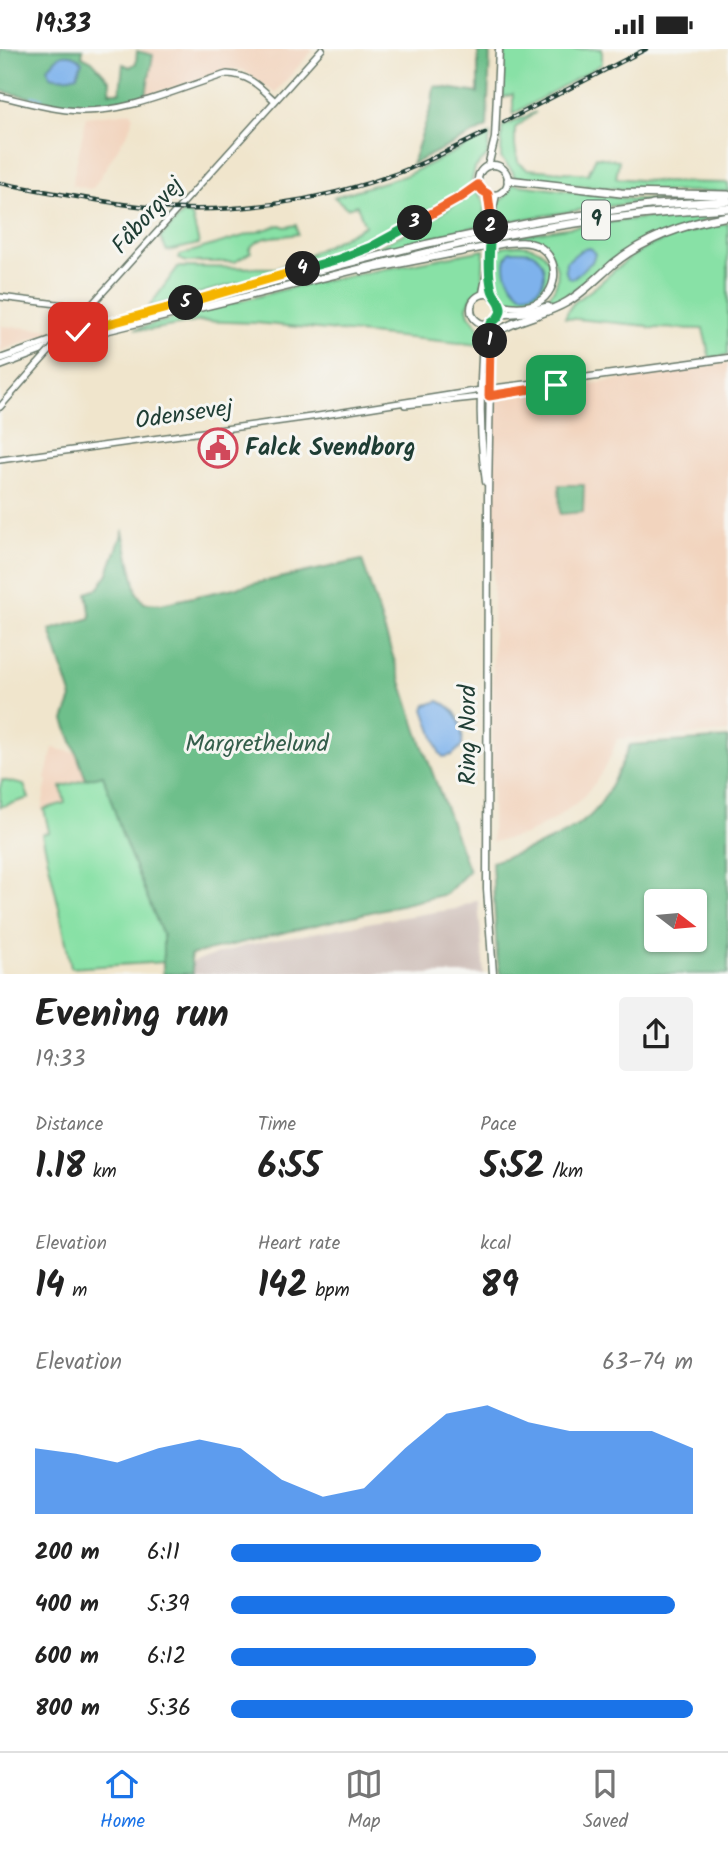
<!DOCTYPE html>
<html lang="en">
<head>
<meta charset="utf-8">
<style>
	body { margin:0; font-family:Kalam,sans-serif; background:#f2f2f2; color:#222; height:100vh; display:flex; flex-direction:column; font-size:26px; white-space:nowrap }
	* { box-sizing:border-box; margin:0 }
	p { font-size:23px; color:#767676 }
	.icon { flex:none; width:38px; height:38px; fill:none; stroke:currentColor; stroke-width:2; stroke-linecap:round; stroke-linejoin:round }
	.map { position:relative; height:925px; overflow:hidden }
	.drawer { display:flex; flex-direction:column; background:#fff; flex:1 }
	.drawer>* { flex:none }
	.needle { width:46px; rotate:106deg }
	.tools { position:absolute; left:644px; top:840px; display:grid; gap:14px }
	.tools a { display:grid; place-items:center; width:63px; height:63px; border-radius:7px; background:#fff; box-shadow:0 2px 5px #0004; font-size:35px }
	.pin { position:absolute; display:grid; place-items:center; width:60px; height:60px; color:#fff; margin:-30px; border-radius:14px; box-shadow:0 4px 10px #0006 }
	.km { position:absolute; width:35px; height:35px; margin:-18px; border-radius:50%; background:#222; color:#fff; font-size:19px; line-height:35px; text-align:center }
	.round { display:grid; place-items:center; flex:none; width:74px; height:74px; border-radius:7px; background:#f2f2f2 }
	.head { display:flex; align-items:center; justify-content:space-between; height:119px; padding:0 35px }
	h1 { font-size:38px; font-weight:800; line-height:52px }
	.stats { display:grid; grid-template-columns:repeat(3,1fr); gap:10px; height:119px; padding:7px 35px }
	.stats div { display:grid; align-content:center }
	.stats b { font-size:35px; font-weight:800 }
	.stats small { font-size:19px; font-weight:400 }
	.stats p { font-size:19px }
	.chart { height:196px; padding:14px 35px }
	.chart p { display:flex; justify-content:space-between }
	.chart svg { width:100%; height:126px; margin-top:7px; fill:#1a73e8; opacity:.7 }
	ul { padding:0 35px; list-style:none; font-size:23px }
	li { display:grid; grid-template-columns:112px 84px 1fr; align-items:center; height:52px }
	li i { height:18px; border-radius:9px; background:#1a73e8 }
	.status { display:flex; justify-content:space-between; align-items:center; height:49px; padding:0 35px; background:#fff; direction:ltr }
	.status svg { height:19px; fill:currentColor }
	.dock { display:flex; justify-content:space-around; align-items:center; height:98px; border-top:2px solid #e0e0e0; background:#fff; font-size:19px; color:#767676 }
	.dock a { display:grid; justify-items:center; gap:4px }
	.dock .current { color:#1a73e8 }
	.map>svg:first-child { display:block }
</style>
</head>
<body>
<div class="status"><b>19:33</b><svg viewBox="0 0 49 12"><path d="M0 12V9h3v3zM5 12V6h3v6zM10 12V3h3v9zM15 12V0h3v12zM26 1h20v11H26zM47 4h2v5h-2z"/></svg></div>
<div class="map">
<svg width="728" height="925" viewBox="0 0 728 925">
	<rect width="100%" height="100%" fill="#f6f6f2"/>
	<filter id="ink" filterUnits="userSpaceOnUse"><feTurbulence type="fractalNoise" baseFrequency=".0143" numOctaves="2"/><feDisplacementMap in="SourceGraphic" scale="14" xChannelSelector="R" yChannelSelector="G"/><feConvolveMatrix kernelMatrix="1 2 1 2 8 2 1 2 1" color-interpolation-filters="sRGB"/></filter>
	<filter id="wash" filterUnits="userSpaceOnUse"><feTurbulence type="fractalNoise" baseFrequency=".00686" numOctaves="4" result="noise"/><feDisplacementMap in="SourceGraphic" scale="28" xChannelSelector="R" yChannelSelector="G"/><feGaussianBlur stdDeviation="1.57" result="paint"/><feColorMatrix in="noise" values="0 0 0 0 0 0 0 0 0 0 0 0 0 0 0 0 0 1.4 0 .05"/><feComposite in="paint" operator="in"/></filter>
	<g filter="url(#wash)">
		<rect width="100%" height="100%" fill="#f0e5cc"/>
		<g fill="#f2d4be">
			<polygon points="142,0 314,0 275,44 243,21 233,20 146,46 154,6 142,2"/>
			<polygon points="132,63 133,68 129,81 94,138 90,140 72,136 86,68"/>
			<polygon points="0,277 58,281 0,302"/>
			<polygon points="728,314 728,683 617,690 611,707 595,734 580,751 555,770 525,786 492,793 494,350"/>
			<polygon points="53,699 96,709 102,726 62,738 66,754 41,761 47,732 45,730"/>
		</g>
		<polygon fill="#cfc0ba" points="478,851 484,925 193,925 192,913 248,896 378,872 455,860"/>
		<g fill="#88e1a6" stroke="#548f6d" stroke-width="2">
			<polygon points="505,0 602,0 602,15 513,65 513,45 503,49"/>
			<polygon points="536,63 515,79 515,97 518,113 527,120 588,125 596,108 619,111 616,129 662,133 728,134 728,142 661,143 559,135 514,128 513,123 501,109 502,78"/>
			<polygon points="490,85 487,107 475,119 470,139 354,203 149,258 178,218 276,219 310,205 365,177 357,156 347,159 334,148 407,126"/>
			<polygon points="512,135 630,150 675,150 593,159 497,174 499,154 510,142"/>
			<path d="M476 142C488 155 484 160 482 176L347 211C392 193 435 169 476 142Z"/>
			<path d="M728 162V165L712 168 618 208 574 241 550 256 534 259C564 241 564 218 541 193L522 191H497C573 176 650 167 728 162Z"/>
			<polygon points="183,164 192,167 199,195 167,202 160,189"/>
			<path d="M728 174V306L710 309 703 280 649 279 648 277 565 269C572 250 579 251 594 239 605 230 615 220 627 211 655 189 694 182 728 174Z"/>
			<path d="M280 176 285 178 296 176 298 185C280 189 262 184 249 200L251 203 235 213H187L179 210 180 206Z"/>
			<path d="M505 197C512 197 521 195 528 197 566 205 558 262 506 253L495 239 497 200Z"/>
			<polygon points="484,201 482,241 473,246 467,258 469,266 479,278 480,296 256,274 201,272 149,281 135,280 297,237"/>
			<polygon points="103,725 123,788 163,887 164,913 71,919 60,863 42,785 49,783 44,760 65,754 61,738"/>
			<polygon points="2,731 24,736 29,749 0,758 0,739"/>
		</g>
		<g fill="#6ebf8b" stroke="#467e60" stroke-width="2" fill-rule="evenodd">
			<polygon points="0,0 83,0 82,7 92,12 110,32 109,43 120,43 123,15 130,18 136,14 137,2 153,6 146,46 113,54 68,56 0,42"/>
			<polygon points="478,0 490,0 487,78 412,115 432,55 434,37 478,44"/>
			<polygon points="559,436 584,436 583,463 560,465"/>
			<polygon points="123,483 137,544 144,554 161,555 362,511 417,682 469,822 446,845 190,906 193,925 163,925 163,887 123,788 103,726 86,730 64,671 72,649 50,581 91,569 87,544 99,539 108,524"/>
			<path d="M728 689V925H500L497 907 492 813C525 801 563 791 590 767 606 753 621 715 630 696ZM656 852H695V891H656Z"/>
		</g>
		<g fill="#7eb2ec" stroke="#4e7890" stroke-width="2">
			<path d="M63 6C70 5 78 7 82 13L77 26C69 29 58 29 50 27L48 19 58 8Z"/>
			<path d="M589 199 592 200 595 205 592 213 572 230C565 228 565 220 566 213L581 201Z"/>
			<path d="M510 202C517 202 527 201 533 204 545 211 548 230 538 240 533 245 527 245 521 245 508 234 499 217 510 202Z"/>
			<path d="M439 652C458 660 464 677 462 697L452 706 443 708 439 703 424 660 426 656Z"/>
		</g>
		<g fill="none" stroke-linecap="round" stroke-linejoin="round">
			<polyline stroke="#7eb2ec" stroke-width="2" points="32,47 42,49"/>
		</g>
	</g>
	<g filter="url(#ink)">
		<g fill="none" stroke-linecap="round" stroke-linejoin="round">
			<g stroke="#687869" stroke-width="8">
				<g id="minor">
					<path d="M0 47C26 53 53 61 80 62 132 63 178 39 227 25 250 26 259 37 275 52"/>
					<polyline points="0,248 74,257 86,262"/>
					<polyline points="76,273 322,0"/>
					<polyline points="405,356 481,348"/>
					<polyline points="0,358 37,316"/>
					<polyline points="0,411 318,367 481,341"/>
				</g>
			</g>
			<g stroke="#687869" stroke-width="9">
				<g id="major">
					<circle cx="493" cy="131" r="15"/>
					<polyline points="488,117 495,89 499,0"/>
					<polyline points="491,168 496,146"/>
					<polyline points="489,211 493,246"/>
					<path d="M362 222 506 194C517 193 528 192 538 197 562 210 558 246 534 255 524 259 512 258 501 256"/>
					<polyline points="285,225 339,210 371,198 461,148 478,136"/>
					<polyline points="483,244 487,223"/>
					<circle cx="486" cy="260" r="15"/>
					<polyline points="491,274 488,447 487,840 493,925"/>
					<path d="M482 275C484 295 481 315 481 335 480 369 481 400 486 433"/>
					<polyline points="0,310 51,292 104,275 426,195 538,172 653,156"/>
					<polyline points="0,317 51,298 97,284 465,194"/>
					<polyline points="488,340 564,331"/>
					<polyline points="481,348 556,336 576,330 728,309"/>
				</g>
			</g>
			<g stroke="#687869" stroke-width="10">
				<g id="highway">
					<polyline points="508,131 621,144 728,146"/>
					<polyline points="653,156 728,152"/>
					<path d="M465 194C552 175 639 164 728 159"/>
					<polyline points="500,265 527,263 548,258"/>
					<path d="M489 300 494 287 497 283C518 269 545 266 567 253 584 243 598 228 613 215 645 189 688 174 728 167"/>
				</g>
			</g>
			<use href="#minor" stroke="#fff" stroke-width="5"/>
			<use href="#major" stroke="#fff" stroke-width="6"/>
			<use href="#highway" stroke="#fff" stroke-width="7"/>
			<g stroke="#1f3d34" stroke-width="4.5">
				<g id="rail">
					<polyline points="504,73 646,0"/>
					<path d="M0 134C49 143 98 153 147 158 232 166 319 153 398 124 428 113 457 97 485 84"/>
				</g>
			</g>
			<use href="#rail" stroke="#f6f6f2" stroke-width="2" stroke-dasharray="5" stroke-linecap="butt"/>
			<g stroke="#687869" stroke-width="8" stroke-linecap="butt">
				<polyline id="minor-bridge" points="37,316 76,273"/>
			</g>
			<g stroke="#687869" stroke-width="9" stroke-linecap="butt">
				<polyline id="major-bridge" points="489,211 491,168"/>
			</g>
			<use href="#minor-bridge" stroke="#fff" stroke-width="5"/>
			<use href="#major-bridge" stroke="#fff" stroke-width="6"/>
		</g>
	</g>
	<g fill="none" stroke-linecap="round" stroke-linejoin="round" filter="url(#ink)">
		<g stroke="#fff" stroke-width="14">
			<polyline id="split-1" points="490,292 489,347 556,336"/>
		</g>
		<g stroke="#fff" stroke-width="14">
			<path id="split-2" d="M490 292 491 274C496 271 500 268 501 261 502 252 494 249 492 241 487 221 490 199 491 178"/>
		</g>
		<g stroke="#fff" stroke-width="14">
			<polyline id="split-3" points="415,174 461,148 478,136 483,142 488,145 491,168 491,178"/>
		</g>
		<g stroke="#fff" stroke-width="14">
			<polyline id="split-4" points="303,220 339,210 371,198 415,174"/>
		</g>
		<g stroke="#fff" stroke-width="14">
			<polyline id="split-5" points="186,254 303,220"/>
		</g>
		<g stroke="#fff" stroke-width="14">
			<polyline id="split-6" points="78,283 186,254"/>
		</g>
		<use href="#split-1" stroke="#f0652b" stroke-width="9"/>
		<use href="#split-2" stroke="#22a559" stroke-width="9"/>
		<use href="#split-3" stroke="#f0652b" stroke-width="9"/>
		<use href="#split-4" stroke="#22a559" stroke-width="9"/>
		<use href="#split-5" stroke="#f5b400" stroke-width="9"/>
		<use href="#split-6" stroke="#f5b400" stroke-width="9"/>
	</g>
	<defs>
		<g id="civic-ring" transform="scale(2.0125)"><circle r="9.5" fill="#f6f6f2" stroke="#d1495b" stroke-width="1.5"/><path d="M-.6-6.5H3V-4.5H.6V-3L4-1V1h2V6H-6V1h2V-1L-.6-3ZM-1.2 2.5V6h2.4V2.5Z" fill="#d1495b"/></g>
	</defs>
	<g fill-rule="evenodd">
		<use href="#civic-ring" x="218" y="399"/>
	</g>
	<g text-anchor="middle" dominant-baseline="central" stroke-width="6" stroke-linejoin="round" paint-order="stroke">
		<rect fill="#f6f6f2" stroke="#60746d" stroke-width="2" x="582" y="151.5" width="28" height="39" rx="5"/>
		<g font-size="23" font-weight="bold" fill="#1f3d34">
			<text x="596" y="171">9</text>
		</g>
		<g font-size="24" fill="#1f3d34" stroke="#f6f6f2">
			<text transform="translate(148 167) rotate(-48)">Fåborgvej</text>
			<text transform="translate(184 366) rotate(-8)">Odensevej</text>
			<text transform="translate(468 686) rotate(-90)">Ring Nord</text>
		</g>
		<g font-size="24" font-weight="bold" fill="#1f3d34" stroke="#f6f6f2" text-anchor="start">
			<text x="245" y="399">Falck Svendborg</text>
		</g>
		<g font-size="24" fill="#345e4b" stroke="#f6f6f2">
			<text x="257" y="695">Margrethelund</text>
		</g>
	</g>
</svg>
<div class="tools">
<a><svg class="needle" viewBox="-14 -14 28 28"><path d="M0-13l5 13h-10z" fill="#e53935"/><path d="M0 13l5-13h-10z" fill="#767676"/></svg></a>
</div>
<div class="pin" style="left:556px;top:336px;background:#1e9e55"><svg class="icon" aria-label="arrive" viewBox="0 0 24 24"><path d="M6 21V4h12l-3 4 3 4H6"/></svg></div>
<div class="pin" style="left:78px;top:283px;background:#d93025"><svg class="icon" aria-label="check" viewBox="0 0 24 24"><path d="M5 12l5 5 9-10"/></svg></div>
<b class="km" style="left:490px;top:292px">1</b>
<b class="km" style="left:491px;top:178px">2</b>
<b class="km" style="left:415px;top:174px">3</b>
<b class="km" style="left:303px;top:220px">4</b>
<b class="km" style="left:186px;top:254px">5</b>
</div>
<section class="drawer">
<div class="head"><div><h1>Evening run</h1><p>19:33</p></div><a class="round"><svg class="icon" aria-label="share" viewBox="0 0 24 24"><path d="M12 15V3M7 8l5-5 5 5M5 13v7h14v-7"/></svg></a></div>
<div class="stats">
<div><p>Distance</p><b>1.18<small> km</small></b></div>
<div><p>Time</p><b>6:55</b></div>
<div><p>Pace</p><b>5:52<small> /km</small></b></div>
</div>
<div class="stats">
<div><p>Elevation</p><b>14<small> m</small></b></div>
<div><p>Heart rate</p><b>142<small> bpm</small></b></div>
<div><p>kcal</p><b>89</b></div>
</div>
<div class="chart"><p><span>Elevation</span>63–74 m</p>
<svg viewBox="0 0 160 44" preserveAspectRatio="none"><path d="M0 44V21L10 23L20 26L30 21L40 18L50 21L60 32L70 38L80 35L90 21L100 9L110 6L120 12L130 15L140 15L150 15L160 21V44z"/></svg>
</div>
<ul>
<li><b>200 m</b>6:11<i style="width:67%"></i></li>
<li><b>400 m</b>5:39<i style="width:96%"></i></li>
<li><b>600 m</b>6:12<i style="width:66%"></i></li>
<li><b>800 m</b>5:36<i style="width:100%"></i></li>
</ul>
</section>
<nav class="dock">
<a class="current"><svg class="icon" aria-label="home" viewBox="0 0 24 24"><path d="M3 11l9-7 9 7M6 9v11h12V9"/></svg>Home</a>
<a><svg class="icon" aria-label="map" viewBox="0 0 24 24"><path d="M3 6l6-2 6 2 6-2v14l-6 2-6-2-6 2zM9 4v14M15 6v14"/></svg>Map</a>
<a><svg class="icon" aria-label="saved" viewBox="0 0 24 24"><path d="M7 4h10v16l-5-4-5 4z"/></svg>Saved</a>
</nav>
</body>
</html>
